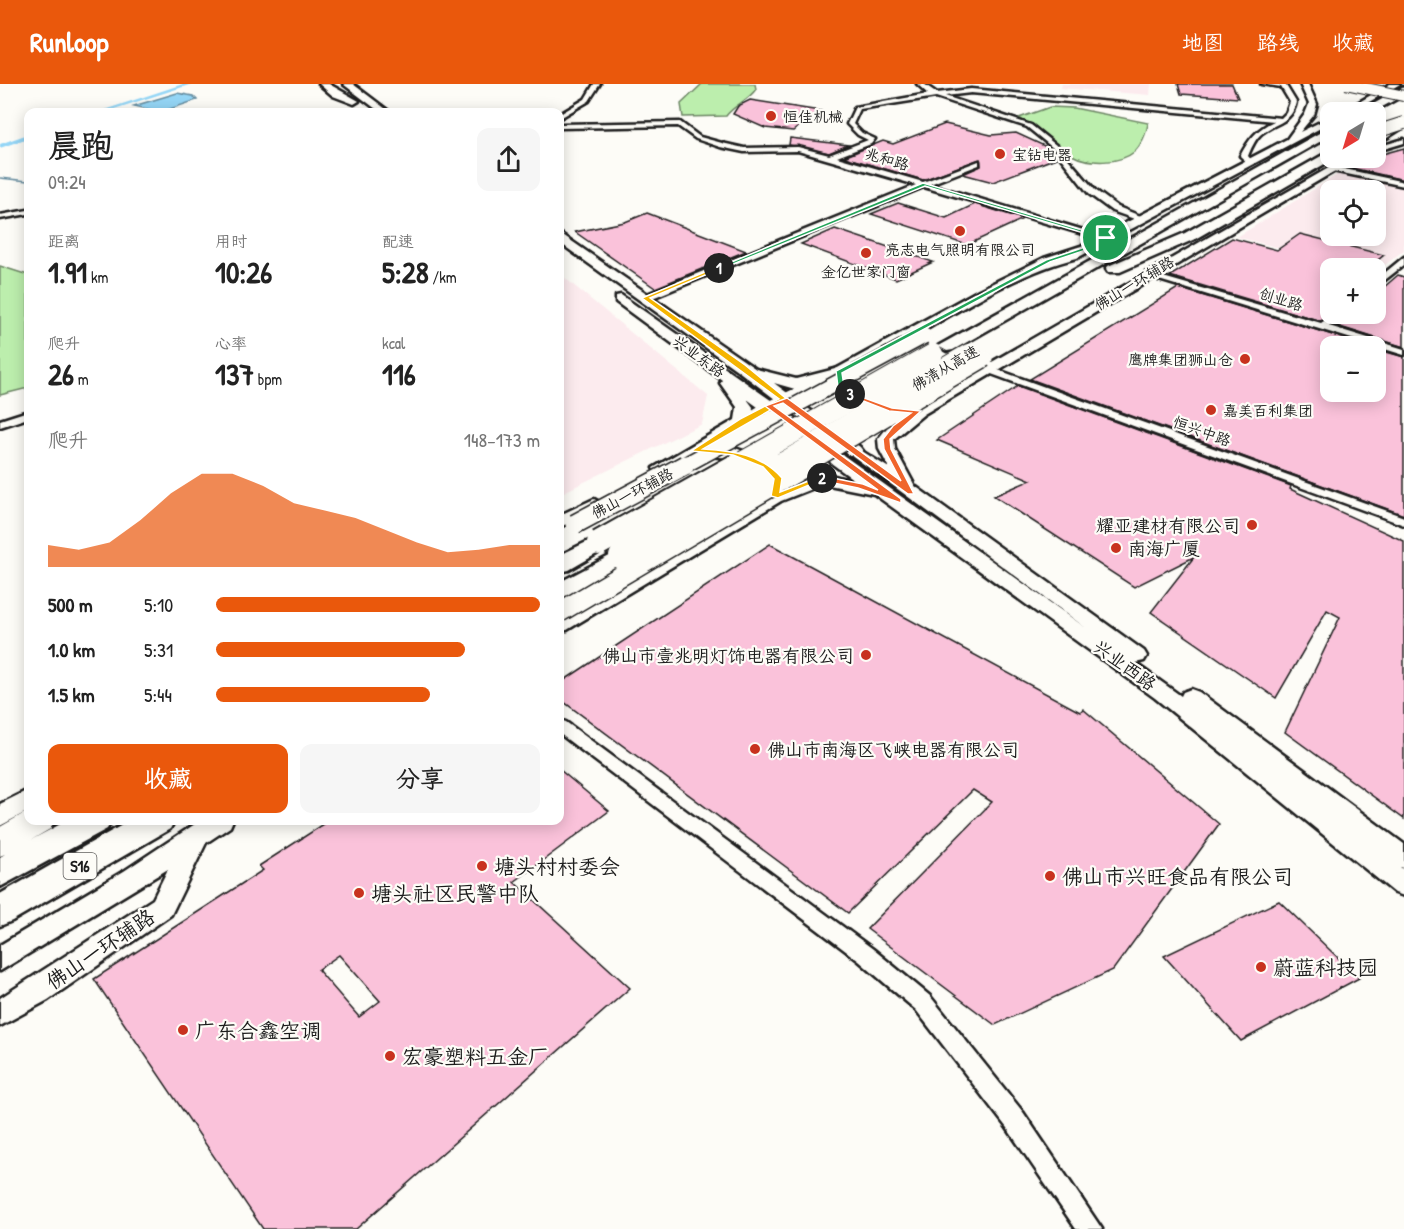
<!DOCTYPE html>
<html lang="zh">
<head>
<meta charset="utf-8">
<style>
	body { margin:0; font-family:"Patrick Hand","LXGW WenKai TC",sans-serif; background:#f6f6f6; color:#222; height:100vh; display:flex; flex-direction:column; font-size:22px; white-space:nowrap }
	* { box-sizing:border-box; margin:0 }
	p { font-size:20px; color:#767676 }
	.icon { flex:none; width:33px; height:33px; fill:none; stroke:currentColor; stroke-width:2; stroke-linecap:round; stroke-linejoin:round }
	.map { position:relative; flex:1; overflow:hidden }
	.panel { position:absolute; left:24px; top:24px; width:540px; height:717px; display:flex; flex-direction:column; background:#fff; border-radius:12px; box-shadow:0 3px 15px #0003 }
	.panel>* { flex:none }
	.needle { width:39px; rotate:218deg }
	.fabs { position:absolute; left:1320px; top:18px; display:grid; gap:12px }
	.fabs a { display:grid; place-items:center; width:66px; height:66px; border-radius:12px; background:#fff; box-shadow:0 3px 15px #0003; font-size:30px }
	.pin { position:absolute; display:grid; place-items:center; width:51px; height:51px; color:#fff; margin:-26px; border:3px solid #fff; border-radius:50%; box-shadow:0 2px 6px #0007 }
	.km { position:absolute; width:30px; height:30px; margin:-15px; border-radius:50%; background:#222; color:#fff; font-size:16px; line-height:30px; text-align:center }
	.round { display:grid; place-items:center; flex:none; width:63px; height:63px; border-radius:12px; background:#f6f6f6 }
	.summary { display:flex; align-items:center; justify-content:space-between; height:102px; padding:0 24px }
	h1 { font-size:33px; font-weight:700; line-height:45px }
	.figures { display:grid; grid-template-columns:repeat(3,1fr); gap:9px; height:102px; padding:6px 24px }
	.figures div { display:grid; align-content:center }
	.figures b { font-size:30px; font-weight:700 }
	.figures small { font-size:16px; font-weight:400 }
	.figures p { font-size:16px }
	.chart { height:168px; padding:12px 24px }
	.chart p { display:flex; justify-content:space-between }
	.chart svg { width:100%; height:108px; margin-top:6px; fill:#ea580c; opacity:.7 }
	.cta { display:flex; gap:12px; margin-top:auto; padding:12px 24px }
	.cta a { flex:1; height:69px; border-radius:12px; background:#ea580c; color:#fff; font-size:24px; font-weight:700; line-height:69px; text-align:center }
	.cta a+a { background:#f6f6f6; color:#222 }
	ul { padding:0 24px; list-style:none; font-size:20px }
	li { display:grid; grid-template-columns:96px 72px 1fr; align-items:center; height:45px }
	li i { height:15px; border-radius:8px; background:#ea580c }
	header { display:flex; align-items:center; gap:36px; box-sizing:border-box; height:84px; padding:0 30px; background:#ea580c; color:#fff }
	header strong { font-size:28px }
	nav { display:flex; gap:33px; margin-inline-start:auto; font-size:21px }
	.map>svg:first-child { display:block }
</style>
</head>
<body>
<header>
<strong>Runloop</strong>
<nav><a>地图</a><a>路线</a><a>收藏</a></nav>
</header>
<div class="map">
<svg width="1404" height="1145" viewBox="0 0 1404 1145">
	<rect width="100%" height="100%" fill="#fdfcf7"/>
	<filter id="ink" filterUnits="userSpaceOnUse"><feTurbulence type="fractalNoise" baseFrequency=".0167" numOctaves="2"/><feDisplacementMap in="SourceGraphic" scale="12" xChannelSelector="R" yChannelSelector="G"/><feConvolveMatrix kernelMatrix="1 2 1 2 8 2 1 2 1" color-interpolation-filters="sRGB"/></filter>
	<g filter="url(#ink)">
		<g fill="#fcebee" fill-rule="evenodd">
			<polygon points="1062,0 1151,0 1150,11 1061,4"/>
			<path d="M1340 89 1404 103V166L1376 188V184H1356L1237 153ZM1330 106H1376V152H1330Z"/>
			<polygon points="560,190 708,312 702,340 560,410"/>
		</g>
		<g fill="#bceead" stroke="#6c8564" stroke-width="1.5">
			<path d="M702 0H755L756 5C748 17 735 20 726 32L683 33 681 20Z"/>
			<path d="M1050 23 1074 24 1148 39C1147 48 1141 62 1134 68 1120 80 1088 80 1072 71 1054 60 1038 45 1019 34Z"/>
			<polygon points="0,182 28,191 28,304 0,311"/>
		</g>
		<polygon fill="#95d6f6" stroke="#658c9f" stroke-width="1.5" points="177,9 193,12 197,16 161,28 134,22"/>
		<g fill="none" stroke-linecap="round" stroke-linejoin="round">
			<polyline stroke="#658c9f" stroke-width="1.5" points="0,94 28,97"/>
			<g fill="#95d6f6" fill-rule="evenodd">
				<polygon points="183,0 192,0 105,28 98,28"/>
				<polygon points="28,50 28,54 0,64 0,60"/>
			</g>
		</g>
		<g fill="#fac2da" stroke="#1c1c1c" stroke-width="1.5" fill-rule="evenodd">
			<polygon points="1178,0 1232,0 1238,14 1181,10"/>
			<polygon points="750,16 820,27 793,47 765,44 733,30 738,22"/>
			<polygon points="945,40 991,51 1016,49 1051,65 1056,74 993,98 963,90 981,82 980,75 923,96 844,73 883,57 893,60"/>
			<polygon points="790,54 848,61 829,69 789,61"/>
			<polygon points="1404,64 1404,96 1352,84 1368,74"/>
			<polygon points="898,119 946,134 975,120 1023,135 967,161 871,130"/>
			<polygon points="647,129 746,167 655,204 575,148 625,138"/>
			<polygon points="835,145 933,178 896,195 801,160"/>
			<polygon points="1300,150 1384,171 1368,184 1330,184 1330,230 1321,237 1170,192 1232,154 1277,166"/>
			<polygon points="1398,191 1404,193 1404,263 1337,242 1352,230 1376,230 1376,210"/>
			<polygon points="1178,204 1369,262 1330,262 1330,308 1376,308 1376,265 1404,273 1404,431 1030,295"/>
			<polygon points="1018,302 1291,402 1290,405 1404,457 1404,735 1285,648 1340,533 1327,526 1276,614 1151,528 1194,473 1134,503 994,412 1031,396 937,356"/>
			<polygon points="770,460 1080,628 1083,625 1219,740 1113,886 995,941 867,845 992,718 973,706 848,829 560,615 560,599"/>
			<path d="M560 686 609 727 514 798 630 904 356 1145H263L94 895 263 786 259 782 330 736H560ZM339 871 380 917 359 933 318 886Z"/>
			<polygon points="1279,817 1359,894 1241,957 1164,872"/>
		</g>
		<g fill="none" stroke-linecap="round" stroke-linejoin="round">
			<g stroke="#1c1c1c" stroke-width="5">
				<g id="street">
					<polygon points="594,0 600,0 589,17 560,34 560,30 585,15"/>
					<path d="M917 0H924L937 9 971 5 1281 34 1286 29 1290 18 1281 3 1261 0H1285L1296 18C1292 40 1274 38 1260 51 1254 57 1251 65 1248 72L1253 78 1249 80 1240 72C1249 55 1257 45 1274 37L971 9 945 12 1031 41 1057 62 1095 106 1118 123 1143 133 1144 135 1140 137 1112 127 1089 110 1053 64 1027 43 936 13 860 25 853 40 862 49 875 55 871 60 837 73 923 98 979 77V81L930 100 1110 154 1103 156 924 103 645 217 642 216V212L916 101 798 67 744 68 720 63 696 55 678 42 560 44V40L680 38 700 53 722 59 744 64 798 63 829 71 868 56 858 51 847 40 855 23 928 10Z"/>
					<polygon points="1404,55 1404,59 1384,65 1376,64 1376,60 1384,61"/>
					<polygon points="1331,82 1404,98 1404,102 1328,86"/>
					<polygon points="28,126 28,130 0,135 0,131"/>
					<polygon points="1404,173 1404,181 1376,203 1376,196"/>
					<polygon points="1146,188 1321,239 1334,230 1343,230 1329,242 1404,265 1404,271 1146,192"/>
					<polygon points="990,283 1404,433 1404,441 986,288 986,284"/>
					<polygon points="28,327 28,334 0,343 0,336"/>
					<polygon points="560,636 566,638 873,865 930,912 1023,1028 1102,1145 1076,1145 1007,1044 916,926 859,877 560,650"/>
				</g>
			</g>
			<g stroke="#1c1c1c" stroke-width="5">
				<g id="secondary">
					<path d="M1300 0H1308L1317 20 1314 31 1300 48 1330 33V39L1077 174C1013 189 945 236 887 268 828 301 768 329 710 363L735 364 769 376 771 380 769 384H757L732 374 695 371 667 388H655L653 384 764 319 834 286 979 206 1044 174 1081 162 1287 55 1305 30 1309 20Z"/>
					<polygon points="1390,0 1400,0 1352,28 1342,28"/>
					<polygon points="1404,36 1404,43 1376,61 1376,54"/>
					<polygon points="1346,74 1357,74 924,330 894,355 895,365 915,402 1144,567 1147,572 1144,577 1135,579 1181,612 1183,608 1191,605 1199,608 1404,760 1404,784 1400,783 1404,786 1404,812 1395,809 1155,614 874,410 824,400 781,417 567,546 560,547 560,532 769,409 823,389 857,398 831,379 829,375 831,371 843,371 1086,544 846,367 854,362 889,384 879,365 878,355 890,340 912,324"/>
					<polygon points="594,415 603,420 600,424 560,443 560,431"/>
					<polygon points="28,706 28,727 0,742 0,720"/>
					<polygon points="201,736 233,736 230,743 206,759 171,831 48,916 0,942 0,914 153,815 168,785 0,887 0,861 124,787"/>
				</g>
			</g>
			<g stroke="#1c1c1c" stroke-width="5">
				<g id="primary">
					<polygon points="319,0 329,0 359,17 354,20 333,12"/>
					<polygon points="343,0 353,0 390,28 380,28"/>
					<polygon points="560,149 756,285 796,295 839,284 845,286 847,289 845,292 795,305 774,299 860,363 863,367 860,371 848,371 737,286 560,159"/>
					<polygon points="621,211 785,326 787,330 785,334 773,334 747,315 753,323 751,336 743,341 737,340 735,336 737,323 720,299 722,296 616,218 616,212"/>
				</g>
			</g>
			<g stroke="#1c1c1c" stroke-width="5">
				<g id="highway">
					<polygon points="1404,3 1404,11 1373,28 1359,28"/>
					<polygon points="1330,43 1330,52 953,266 947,267 938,262"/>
					<polygon points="1330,67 1330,74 1335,74 1195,155 1120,188 1108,188 1106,185 1108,182 1185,149"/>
					<polygon points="599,452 607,454 611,459 607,464 569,486 560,488 560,471"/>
					<polygon points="621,466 630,468 633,473 630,478 569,514 560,516 560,498"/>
					<polygon points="28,727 28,736 55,736 50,745 31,756 68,736 112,736 107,745 0,803 0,773 5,770 0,772 0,743"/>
					<polygon points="131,736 175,736 170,745 12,837 0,842 0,810"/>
				</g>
			</g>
			<use href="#street" fill="#fdfcf7" fill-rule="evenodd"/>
			<use href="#secondary" fill="#fdfcf7" fill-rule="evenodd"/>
			<use href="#primary" fill="#fdfcf7" fill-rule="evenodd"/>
			<use href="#highway" fill="#fdfcf7" fill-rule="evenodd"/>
			<g stroke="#1c1c1c" stroke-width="12" stroke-linecap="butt">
				<polyline id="secondary-bridge-far2" points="1346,0 1404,12"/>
			</g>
			<g stroke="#1c1c1c" stroke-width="18" stroke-linecap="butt">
				<g id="secondary-bridge-far1">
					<polyline points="683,382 924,252"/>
					<polyline points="805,382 985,275"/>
				</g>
			</g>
			<g stroke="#1c1c1c" stroke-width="22" stroke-linecap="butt">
				<g id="secondary-bridge">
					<polyline points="575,440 685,381"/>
					<polyline points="560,528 808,381"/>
				</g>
			</g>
			<g stroke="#1c1c1c" stroke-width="14" stroke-linecap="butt">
				<polyline id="highway-bridge-far2" points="1376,48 1404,39"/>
			</g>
			<g stroke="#1c1c1c" stroke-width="22" stroke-linecap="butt">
				<g id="highway-bridge-far1">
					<polyline points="735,382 933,270"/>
					<polyline points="777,382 969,270"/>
				</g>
			</g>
			<g stroke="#1c1c1c" stroke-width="28" stroke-linecap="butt">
				<g id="highway-bridge">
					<polyline points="599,459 738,381"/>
					<polyline points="621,473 780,381"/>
				</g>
			</g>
			<use href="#secondary-bridge-far2" stroke="#fdfcf7" stroke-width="10"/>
			<use href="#secondary-bridge-far1" stroke="#fdfcf7" stroke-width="15"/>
			<use href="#secondary-bridge" stroke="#fdfcf7" stroke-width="19"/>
			<use href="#highway-bridge-far2" stroke="#fdfcf7" stroke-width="12"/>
			<use href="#highway-bridge-far1" stroke="#fdfcf7" stroke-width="20"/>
			<use href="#highway-bridge" stroke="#fdfcf7" stroke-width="24"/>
		</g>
	</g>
	<polygon fill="#22a559" stroke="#fff" stroke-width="1.5" points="923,99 1109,154 1104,155 925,102 721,185 717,184"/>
	<path fill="#f5b400" stroke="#fff" stroke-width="1.5" d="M717 183 722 184 650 214 745 281 788 316 703 365C733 367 761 370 782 394L780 408 819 393 826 394 778 414 771 412 774 395 763 383 733 371 691 367 740 335 779 315 642 214Z"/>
	<polygon fill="#f0652b" stroke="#fff" stroke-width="1.5" points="848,308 892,324 921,327 890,355 891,365 914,410 908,410 783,319 774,322 901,415 901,419 858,404 819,396 822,392 863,400 878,406 765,322 787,314 901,397 884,365 883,355 893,342 911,329 889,327 848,311"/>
	<polygon fill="#22a559" stroke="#fff" stroke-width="1.5" points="1104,153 1109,154 1086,166 1050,178 842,289 844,302 853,311 848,311 838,303 836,287 1046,176 1082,164"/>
	<g fill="#c8321e" stroke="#fdfcf7" stroke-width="2">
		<circle cx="771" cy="32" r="6"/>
		<circle cx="1000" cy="70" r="6"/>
		<circle cx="960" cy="147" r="6"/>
		<circle cx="866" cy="169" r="6"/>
		<circle cx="1245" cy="275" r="6"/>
		<circle cx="1211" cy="326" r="6"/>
		<circle cx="1252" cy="441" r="6"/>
		<circle cx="1116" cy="464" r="6"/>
		<circle cx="866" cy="571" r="6"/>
		<circle cx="755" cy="665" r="6"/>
		<circle cx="482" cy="782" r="6"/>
		<circle cx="1050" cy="792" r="6"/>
		<circle cx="359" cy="809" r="6"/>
		<circle cx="1261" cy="883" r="6"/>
		<circle cx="183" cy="946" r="6"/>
		<circle cx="390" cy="972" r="6"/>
	</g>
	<g text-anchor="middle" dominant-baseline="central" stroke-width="4.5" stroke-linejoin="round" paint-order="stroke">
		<g font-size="15" fill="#1c1c1c" stroke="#fdfcf7" text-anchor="start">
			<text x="783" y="32">恒佳机械</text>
			<text x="1012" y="70">宝钻电器</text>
			<text x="960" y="165" text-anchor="middle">亮志电气照明有限公司</text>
			<text x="866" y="187" text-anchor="middle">金亿世家门窗</text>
			<text x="1233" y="275" text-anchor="end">鹰牌集团狮山仓</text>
			<text x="1223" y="326">嘉美百利集团</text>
		</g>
		<g font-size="15" fill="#1c1c1c" stroke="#fdfcf7">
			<text transform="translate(887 75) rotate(16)">兆和路</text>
			<text transform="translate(1134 199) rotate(-31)">佛山一环辅路</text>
			<text transform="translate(1281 215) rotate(17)">创业路</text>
			<text transform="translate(699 272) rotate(36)">兴业东路</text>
			<text transform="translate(945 284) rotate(-30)">佛清从高速</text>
			<text transform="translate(1202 347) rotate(20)">恒兴中路</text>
			<text transform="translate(632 409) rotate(-28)">佛山一环辅路</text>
		</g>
		<rect fill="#fdfcf7" stroke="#605f5e" stroke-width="1.5" x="63.5" y="769" width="33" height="26" rx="4.5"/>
		<g font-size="16" font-weight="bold" fill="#1c1c1c">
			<text x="80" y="782">S16</text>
		</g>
		<g font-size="18" fill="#1c1c1c" stroke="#fdfcf7" text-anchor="end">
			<text x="1240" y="441">耀亚建材有限公司</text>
			<text x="1128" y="464" text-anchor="start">南海广厦</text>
			<text x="854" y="571">佛山市壹兆明灯饰电器有限公司</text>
			<text x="767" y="665" text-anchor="start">佛山市南海区飞峡电器有限公司</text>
		</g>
		<g font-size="18" fill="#1c1c1c" stroke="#fdfcf7">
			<text transform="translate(1125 581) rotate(36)">兴业西路</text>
		</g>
		<g font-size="21" fill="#1c1c1c" stroke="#fdfcf7" text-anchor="start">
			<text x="494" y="782">塘头村村委会</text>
			<text x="1062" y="792">佛山市兴旺食品有限公司</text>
			<text x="371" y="809">塘头社区民警中队</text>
			<text x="1273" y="883">蔚蓝科技园</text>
			<text x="195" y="946">广东合鑫空调</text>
			<text x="402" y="972">宏豪塑料五金厂</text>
		</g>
		<g font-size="21" fill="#1c1c1c" stroke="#fdfcf7">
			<text transform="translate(100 865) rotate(-34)">佛山一环辅路</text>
		</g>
	</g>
</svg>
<div class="fabs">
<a><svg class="needle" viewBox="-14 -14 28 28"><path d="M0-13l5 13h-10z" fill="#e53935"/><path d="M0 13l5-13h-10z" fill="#767676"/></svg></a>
<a><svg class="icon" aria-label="locate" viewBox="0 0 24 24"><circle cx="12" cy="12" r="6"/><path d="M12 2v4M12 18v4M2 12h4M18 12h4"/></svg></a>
<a>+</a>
<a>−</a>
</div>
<div class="pin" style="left:1106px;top:154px;background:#1e9e55"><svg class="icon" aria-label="arrive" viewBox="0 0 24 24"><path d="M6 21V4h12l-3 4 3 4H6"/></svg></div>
<b class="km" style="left:719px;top:184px">1</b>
<b class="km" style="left:822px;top:394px">2</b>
<b class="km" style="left:850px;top:310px">3</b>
<section class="panel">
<div class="summary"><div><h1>晨跑</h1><p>09:24</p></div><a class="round"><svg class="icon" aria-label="share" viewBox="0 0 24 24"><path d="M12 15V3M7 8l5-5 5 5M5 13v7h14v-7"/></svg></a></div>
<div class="figures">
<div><p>距离</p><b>1.91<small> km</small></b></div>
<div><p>用时</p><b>10:26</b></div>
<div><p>配速</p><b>5:28<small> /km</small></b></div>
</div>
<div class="figures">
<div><p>爬升</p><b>26<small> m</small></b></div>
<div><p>心率</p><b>137<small> bpm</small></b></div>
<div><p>kcal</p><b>116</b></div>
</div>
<div class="chart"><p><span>爬升</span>148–173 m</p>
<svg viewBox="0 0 160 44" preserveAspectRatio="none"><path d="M0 44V35L10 37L20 34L30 25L40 14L50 6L60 6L70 11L80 18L90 21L100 24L110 29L120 34L130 38L140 37L150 35L160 35V44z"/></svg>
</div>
<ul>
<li><b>500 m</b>5:10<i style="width:100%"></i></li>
<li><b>1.0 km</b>5:31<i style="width:77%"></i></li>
<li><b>1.5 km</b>5:44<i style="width:66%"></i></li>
</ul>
<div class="cta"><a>收藏</a><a>分享</a></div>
</section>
</div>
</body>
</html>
